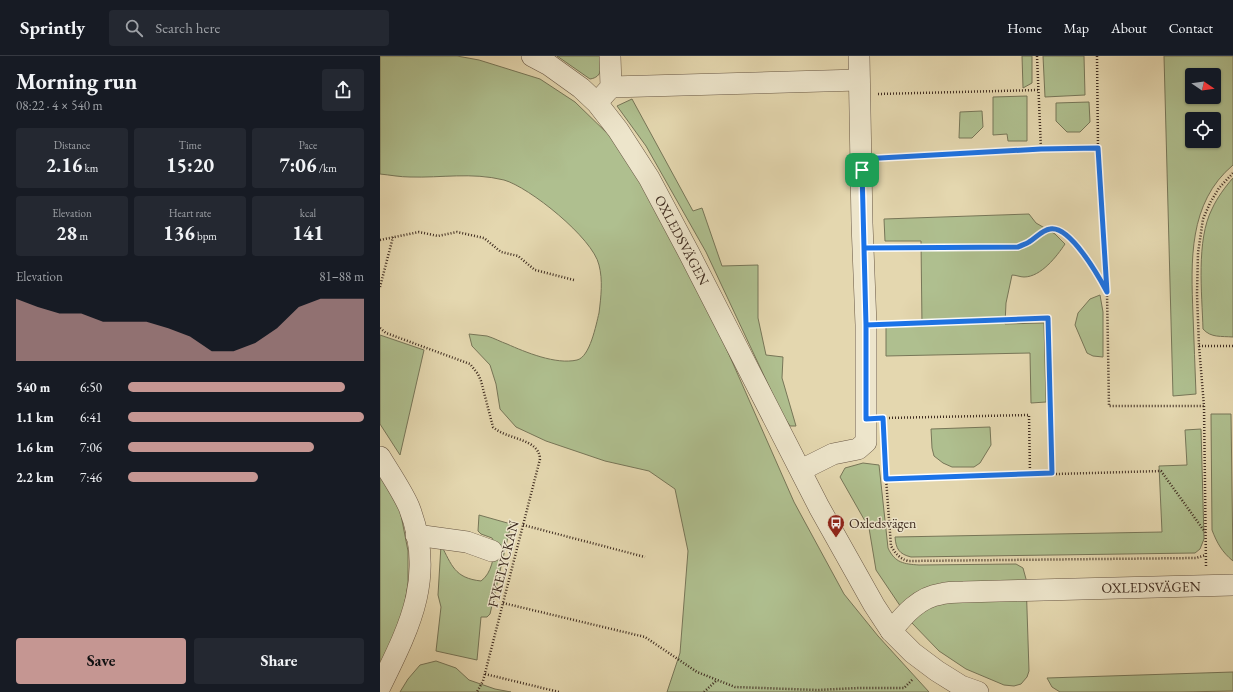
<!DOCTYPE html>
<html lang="en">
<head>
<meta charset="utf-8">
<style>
	body { margin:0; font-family:"EB Garamond",serif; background:#242831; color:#f1f3f6; height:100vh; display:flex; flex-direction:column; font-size:15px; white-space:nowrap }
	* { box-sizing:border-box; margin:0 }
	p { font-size:13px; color:#9ea1a6 }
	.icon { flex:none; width:22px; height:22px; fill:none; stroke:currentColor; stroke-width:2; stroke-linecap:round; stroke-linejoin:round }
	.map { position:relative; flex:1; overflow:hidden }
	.drawer { display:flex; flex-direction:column; background:#171b24; width:380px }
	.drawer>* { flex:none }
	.needle { width:26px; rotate:103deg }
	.tools { position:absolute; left:805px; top:12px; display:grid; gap:8px }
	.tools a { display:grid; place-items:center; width:36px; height:36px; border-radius:4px; background:#171b24; box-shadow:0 1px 3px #0004; font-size:20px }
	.pin { position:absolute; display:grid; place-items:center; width:34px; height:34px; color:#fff; margin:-17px; border-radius:8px; box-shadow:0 2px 6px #0006 }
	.round { display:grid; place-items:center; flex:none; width:42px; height:42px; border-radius:4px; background:#242831 }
	.summary { display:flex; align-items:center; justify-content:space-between; height:68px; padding:0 16px }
	h1 { font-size:22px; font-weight:700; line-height:30px }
	.figures { display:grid; grid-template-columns:repeat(3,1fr); gap:6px; height:68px; padding:4px 16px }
	.figures div { display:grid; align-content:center; border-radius:4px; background:#242831; text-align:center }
	.figures b { font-size:20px; font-weight:700 }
	.figures small { font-size:11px; font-weight:400 }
	.figures p { font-size:11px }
	.chart { height:112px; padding:8px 16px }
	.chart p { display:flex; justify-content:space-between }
	.chart svg { width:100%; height:72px; margin-top:4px; fill:#c59692; opacity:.7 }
	.button { display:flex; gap:8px; margin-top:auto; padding:8px 16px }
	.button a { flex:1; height:46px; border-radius:4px; background:#c59692; color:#111; font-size:16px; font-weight:700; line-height:46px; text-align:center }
	.button a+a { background:#242831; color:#f1f3f6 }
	ul { padding:0 16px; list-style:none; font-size:13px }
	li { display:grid; grid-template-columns:64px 48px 1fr; align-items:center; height:30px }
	li i { height:10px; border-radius:5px; background:#c59692 }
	header { display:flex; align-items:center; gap:24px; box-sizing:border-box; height:56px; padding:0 20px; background:#171b24; border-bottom:1px solid #363941 }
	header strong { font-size:19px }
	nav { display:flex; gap:22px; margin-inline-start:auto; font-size:14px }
	.search { width:280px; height:36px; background:#242831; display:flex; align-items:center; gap:10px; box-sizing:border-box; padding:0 14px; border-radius:4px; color:#9ea1a6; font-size:15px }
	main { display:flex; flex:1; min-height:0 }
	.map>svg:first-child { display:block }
</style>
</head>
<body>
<header>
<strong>Sprintly</strong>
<div class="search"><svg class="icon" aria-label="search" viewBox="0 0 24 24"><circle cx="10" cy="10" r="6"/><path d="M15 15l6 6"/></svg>Search here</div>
<nav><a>Home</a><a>Map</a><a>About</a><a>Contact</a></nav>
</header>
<main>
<section class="drawer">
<div class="summary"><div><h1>Morning run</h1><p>08:22 · 4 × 540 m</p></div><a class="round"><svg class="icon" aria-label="share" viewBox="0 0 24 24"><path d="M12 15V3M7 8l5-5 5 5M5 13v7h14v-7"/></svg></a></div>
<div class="figures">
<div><p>Distance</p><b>2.16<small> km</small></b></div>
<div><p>Time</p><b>15:20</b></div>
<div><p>Pace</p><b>7:06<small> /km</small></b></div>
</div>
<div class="figures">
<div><p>Elevation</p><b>28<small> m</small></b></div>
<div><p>Heart rate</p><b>136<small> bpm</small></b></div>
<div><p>kcal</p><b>141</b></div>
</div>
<div class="chart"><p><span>Elevation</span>81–88 m</p>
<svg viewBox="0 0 160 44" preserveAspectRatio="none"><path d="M0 44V6L10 11L20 15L30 15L40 20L50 20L60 20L70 24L80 29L90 38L100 38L110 33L120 24L130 11L140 6L150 6L160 6V44z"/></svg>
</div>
<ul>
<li><b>540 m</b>6:50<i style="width:92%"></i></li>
<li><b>1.1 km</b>6:41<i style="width:100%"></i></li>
<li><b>1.6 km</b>7:06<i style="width:79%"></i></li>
<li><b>2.2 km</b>7:46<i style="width:55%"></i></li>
</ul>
<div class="button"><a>Save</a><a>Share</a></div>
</section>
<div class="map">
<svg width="853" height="636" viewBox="0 0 853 636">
	<rect width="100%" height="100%" fill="#e4d7af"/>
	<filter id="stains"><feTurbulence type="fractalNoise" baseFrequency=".005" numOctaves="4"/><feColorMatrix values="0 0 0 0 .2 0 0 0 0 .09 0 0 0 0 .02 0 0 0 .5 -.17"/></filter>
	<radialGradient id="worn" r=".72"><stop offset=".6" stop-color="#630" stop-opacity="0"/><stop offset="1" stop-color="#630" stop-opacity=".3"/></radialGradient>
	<g fill="#afbf8f" stroke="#777658" fill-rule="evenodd">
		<path d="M0 0H77L99 4 160 23 195 46 230 80 264 132 336 269 414 446 464 538 498 580 549 636H287L300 597 308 495 295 433 269 415 225 405 166 385 136 371 120 353 116 328 110 309 92 290 89 278C95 279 101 279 107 280 114 282 121 286 127 288 145 296 176 309 197 304 210 301 216 269 219 257 221 241 223 224 219 209 213 182 149 131 124 124 91 116 62 122 30 121 20 121 10 119 0 118Z"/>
		<path d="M177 0H221C221 11 223 21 210 23Z"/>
		<polygon points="642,0 652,0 652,27 643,32"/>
		<polygon points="663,0 704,0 705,39 665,41"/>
		<path d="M784 0H853V109C808 147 811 205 813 259 814 285 815 312 816 338L793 340ZM812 19H834V41H812ZM812 63H834V85H812Z"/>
		<polygon points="647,40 647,85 628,85 627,78 613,79 613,41"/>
		<polygon points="252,43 313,155 322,152 342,210 378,209 378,262 386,299 403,301 402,322 416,370 410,370 402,358 326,196 266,90 237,50"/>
		<polygon points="709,46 710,66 700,76 687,76 676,65 676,47"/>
		<polygon points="602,55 603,71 592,82 579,82 580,56"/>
		<path d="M853 122V281C841 280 831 282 823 273 822 238 816 184 832 153 837 142 845 131 853 122Z"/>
		<path d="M649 158 656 167 675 178 685 188C677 200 661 221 644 221 640 221 636 219 632 219L626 247 625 268 664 267 666 346 651 347 650 297 506 300V271L542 270 541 185H505L504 163Z"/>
		<polygon points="720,239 723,256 723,301 713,300 707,297 695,269 698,257 710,243"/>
		<polygon points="0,279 44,294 20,399 0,368"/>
		<path d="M831 358H851L853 505C842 496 837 487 832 474Z"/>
		<polygon points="610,371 611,389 600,407 594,411 572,411 563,407 554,400 552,392 551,373"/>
		<path d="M821 373 824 483 820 493 815 497 531 501C519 498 516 493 515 481L782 476 779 410 807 409 805 374Z"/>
		<path d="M483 407 499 409 508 492C515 507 524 508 539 509L636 508 643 512 646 523 649 615 647 621 641 628 634 630 624 629 586 613 559 595 531 566 496 514 489 472 460 421 465 412Z"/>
		<polygon points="0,414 20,454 28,495 28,528 21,569 0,615"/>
		<path d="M99 459 131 468 110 558 107 561H101L97 604 56 595 61 551 58 539 61 489C72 509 74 522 101 525 112 517 113 502 116 489L112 482 101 478 98 475Z"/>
		<polygon points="56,605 76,612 89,624 115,633 131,636 20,636 28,623 40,609"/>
		<polygon points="853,616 853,635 799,636 680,636 672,631 667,622"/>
	</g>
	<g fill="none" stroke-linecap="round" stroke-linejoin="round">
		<g stroke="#685744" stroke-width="22">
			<g id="minor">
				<polyline points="152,0 169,9 201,32 217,47 238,74 269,122 310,199 439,451 494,549 511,575 533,597 557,615 581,630 598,636"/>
				<polyline points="231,31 479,24"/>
				<polyline points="222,41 231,31 230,0"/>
				<path d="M0 401C9 416 22 435 29 451 56 520 30 570 0 631"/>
				<polyline points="421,414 453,398 478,393 486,386 486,269 482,167 479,0"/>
				<polyline points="36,479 87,486 112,495"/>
				<path d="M511 575C524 559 539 541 561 538 568 536 576 536 583 536L853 529"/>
			</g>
		</g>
		<g stroke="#3f2c20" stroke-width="2.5" stroke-dasharray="1 2" stroke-linecap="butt">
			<polyline points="657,0 661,93"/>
			<polyline points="717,0 718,92 727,236 729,350 824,350"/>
			<polyline points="498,38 658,34"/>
			<polyline points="500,102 661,93 718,92"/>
			<polyline points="0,184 39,176 58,180 77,176 104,182 121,196 138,200 155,214 194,224"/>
			<path d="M503 192 638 191C642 189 646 188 650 186 655 182 661 176 667 173 687 164 718 220 726 234"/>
			<polyline points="0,231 13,181"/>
			<polyline points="506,268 667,263 672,417"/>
			<path d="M0 272 6 277 90 308 98 318 101 325 113 371C127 384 159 382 160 403L103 625 97 636"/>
			<polyline points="819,290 853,290"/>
			<polyline points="506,362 649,359 650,418"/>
			<path d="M504 395 511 490C516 498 519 502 528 505L816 502 826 499"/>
			<polyline points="505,423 781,415 825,476"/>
			<polyline points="143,469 265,501"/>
			<polyline points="826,510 824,350 819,290 817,238 818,197 823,163 830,147 839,132 853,117"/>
			<polyline points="123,547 265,581 317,616 355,631 437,634 478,632 524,632 533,623"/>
			<polyline points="105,618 179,636"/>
			<polyline points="324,636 337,624"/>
		</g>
		<use href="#minor" stroke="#ede5cb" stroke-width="21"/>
	</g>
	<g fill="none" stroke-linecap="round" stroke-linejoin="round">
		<g stroke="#fff" stroke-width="8">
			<path id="route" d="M482 114 486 269V363L503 362 506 423 672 417 668 262 486 269 484 192 638 191C642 189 646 188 649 186 656 182 662 174 670 173 690 169 719 221 727 236L718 92 661 93 482 103V114"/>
		</g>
		<use href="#route" stroke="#1a73e8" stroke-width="5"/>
	</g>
	<defs>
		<g id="bus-pin" transform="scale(0.9)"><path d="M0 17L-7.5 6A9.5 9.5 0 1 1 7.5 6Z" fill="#8f2418" stroke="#ede5cb"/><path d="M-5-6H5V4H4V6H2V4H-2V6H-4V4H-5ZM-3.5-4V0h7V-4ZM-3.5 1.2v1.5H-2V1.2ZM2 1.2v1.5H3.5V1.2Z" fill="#fff"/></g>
	</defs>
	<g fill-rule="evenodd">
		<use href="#bus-pin" x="456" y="467"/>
	</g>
	<g text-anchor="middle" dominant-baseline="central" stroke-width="3" stroke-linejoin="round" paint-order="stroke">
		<g font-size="14" fill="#3f2c20" stroke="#ede5cb">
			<text transform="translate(302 184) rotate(62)">OXLEDSVÄGEN</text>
			<text transform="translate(123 508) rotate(-76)">FYKELYCKAN</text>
			<text transform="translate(771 531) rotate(-1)">OXLEDSVÄGEN</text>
		</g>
		<g font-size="14" fill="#3f2c20" stroke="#ede5cb" text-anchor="start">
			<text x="469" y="467">Oxledsvägen</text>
		</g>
	</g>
	<rect width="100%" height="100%" filter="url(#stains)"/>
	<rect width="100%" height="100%" fill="url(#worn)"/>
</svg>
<div class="tools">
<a><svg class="needle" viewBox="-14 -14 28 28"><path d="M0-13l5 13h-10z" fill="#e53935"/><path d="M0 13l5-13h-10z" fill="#9ea1a6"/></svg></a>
<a><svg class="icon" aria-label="locate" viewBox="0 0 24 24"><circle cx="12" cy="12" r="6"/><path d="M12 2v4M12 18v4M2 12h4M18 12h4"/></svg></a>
</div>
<div class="pin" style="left:482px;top:114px;background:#1e9e55"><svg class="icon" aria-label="arrive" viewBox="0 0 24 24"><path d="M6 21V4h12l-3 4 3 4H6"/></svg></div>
</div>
</main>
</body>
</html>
